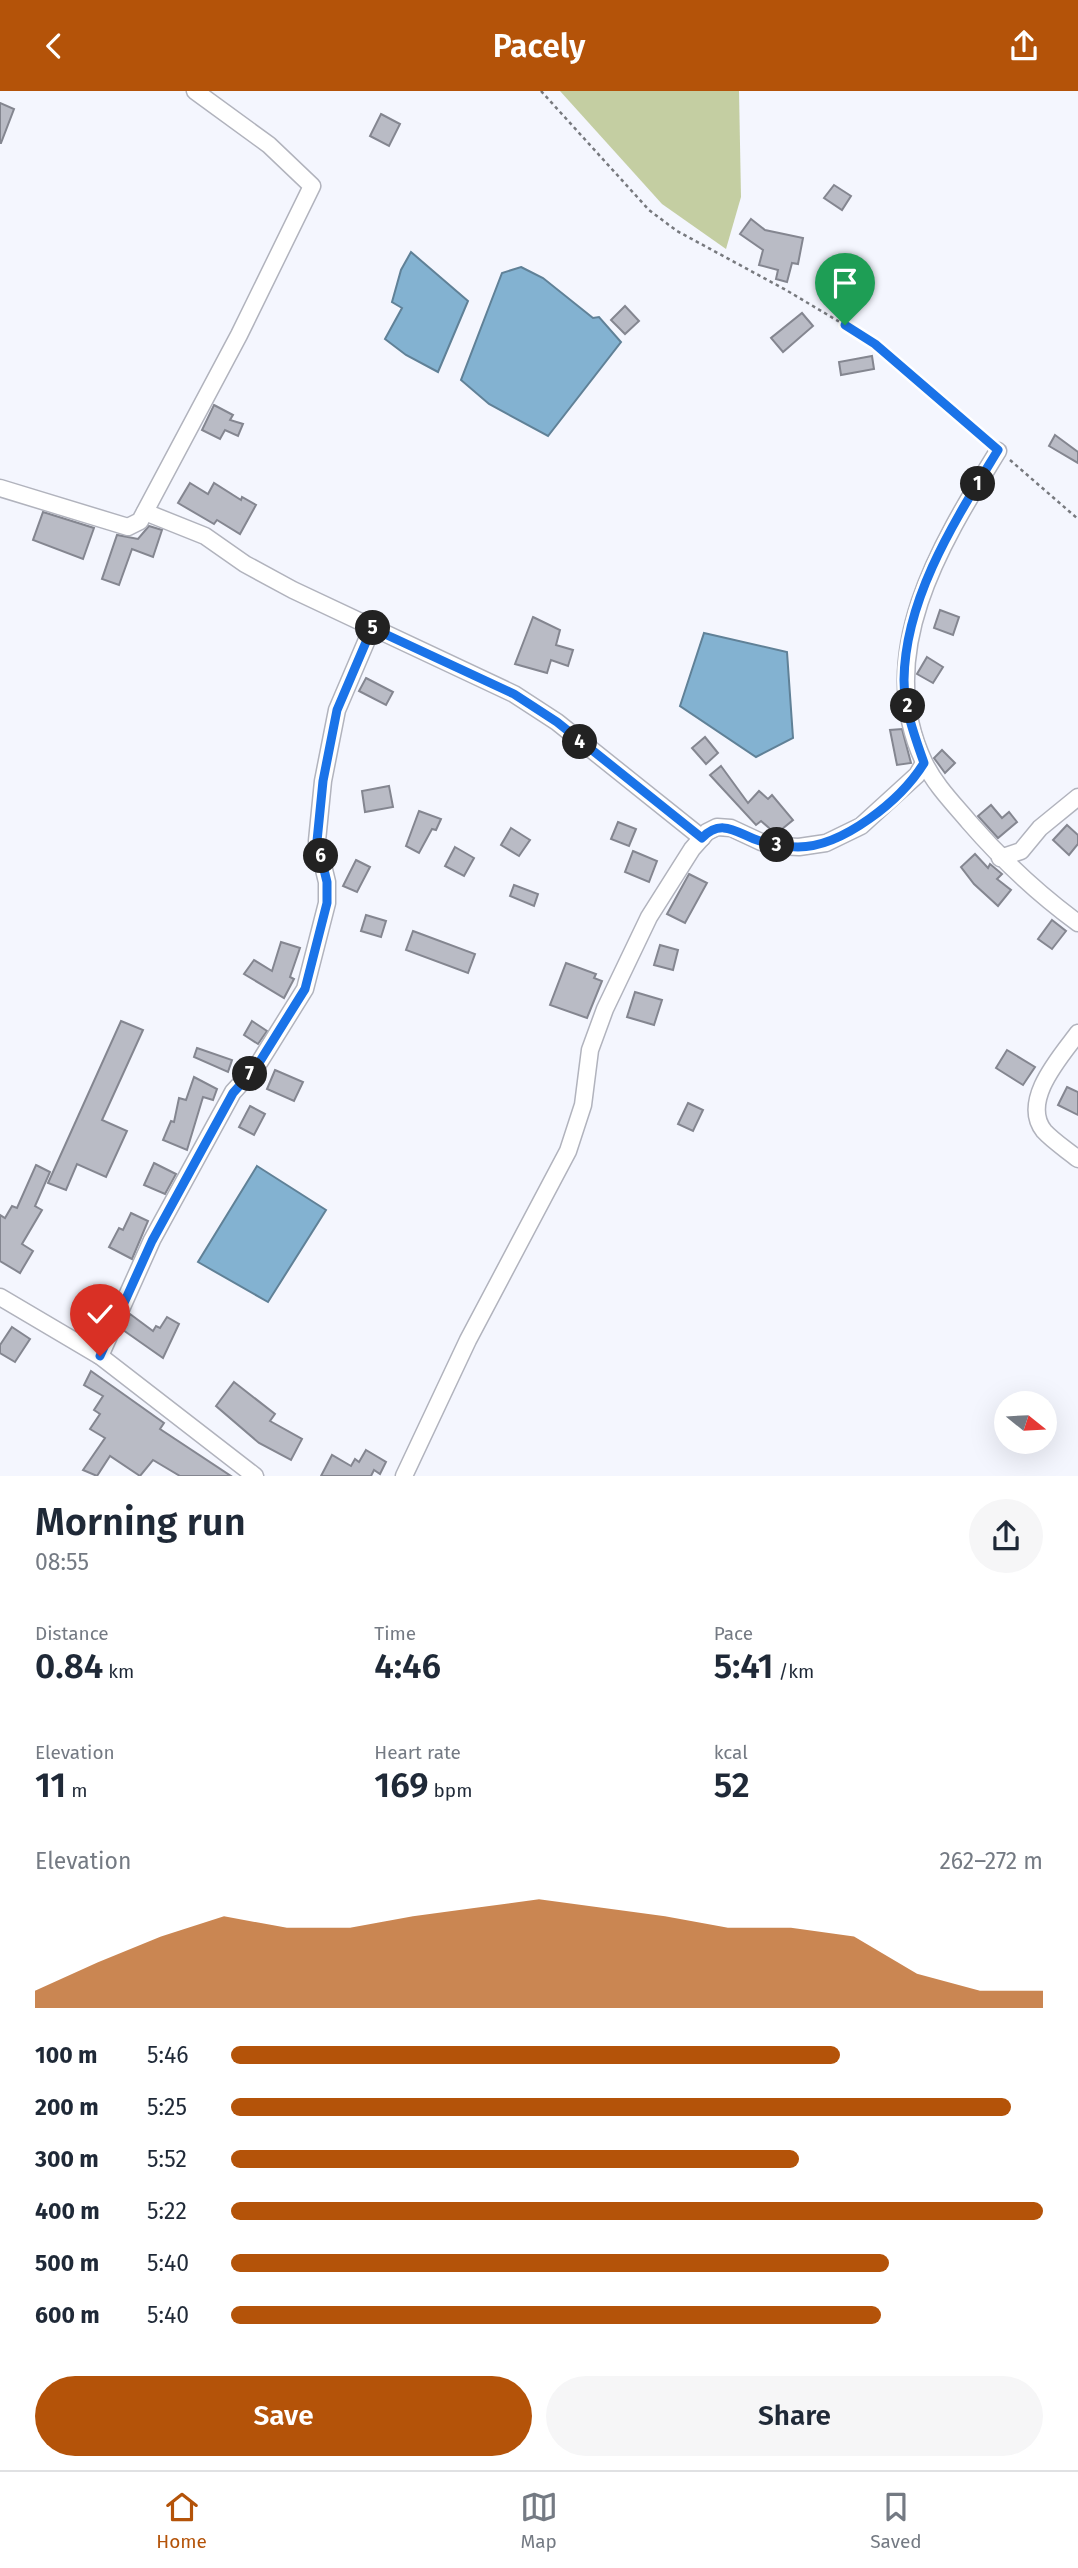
<!DOCTYPE html>
<html lang="en">
<head>
<meta charset="utf-8">
<style>
	body { margin:0; font-family:"Fira Sans",sans-serif; background:#f6f6f7; color:#1f2937; height:100vh; display:flex; flex-direction:column; font-size:26px; white-space:nowrap }
	* { box-sizing:border-box; margin:0 }
	p { font-size:23px; color:#747a83 }
	.icon { flex:none; width:38px; height:38px; fill:none; stroke:currentColor; stroke-width:2; stroke-linecap:round; stroke-linejoin:round }
	.map { position:relative; height:1385px; overflow:hidden }
	.drawer { display:flex; flex-direction:column; background:#fff; flex:1 }
	.drawer>* { flex:none }
	.needle { width:46px; rotate:108deg }
	.fabs { position:absolute; left:994px; top:1300px; display:grid; gap:14px }
	.fabs a { display:grid; place-items:center; width:63px; height:63px; border-radius:50%; background:#fff; box-shadow:0 7px 28px #0002; font-size:35px }
	.pin { position:absolute; display:grid; place-items:center; width:60px; height:60px; color:#fff; margin:-72px -30px; border-radius:50% 50% 50% 0; rotate:-45deg; box-shadow:0 0 7px #0007 }
	.pin .icon { rotate:45deg }
	.km { position:absolute; width:35px; height:35px; margin:-18px; border-radius:50%; background:#222; color:#fff; font-size:19px; line-height:35px; text-align:center }
	.round { display:grid; place-items:center; flex:none; width:74px; height:74px; border-radius:37px; background:#f6f6f7 }
	.head { display:flex; align-items:center; justify-content:space-between; height:119px; padding:0 35px }
	h1 { font-size:38px; font-weight:600; line-height:52px }
	.figures { display:grid; grid-template-columns:repeat(3,1fr); gap:10px; height:119px; padding:7px 35px }
	.figures div { display:grid; align-content:center }
	.figures b { font-size:35px; font-weight:600 }
	.figures small { font-size:19px; font-weight:400 }
	.figures p { font-size:19px }
	.chart { height:196px; padding:14px 35px }
	.chart p { display:flex; justify-content:space-between }
	.chart svg { width:100%; height:126px; margin-top:7px; fill:#b45309; opacity:.7 }
	.button { display:flex; gap:14px; margin-top:auto; padding:14px 35px }
	.button a { flex:1; height:80px; border-radius:42px; background:#b45309; color:#fff; font-size:28px; font-weight:600; line-height:80px; text-align:center }
	.button a+a { background:#f6f6f7; color:#1f2937 }
	ul { padding:0 35px; list-style:none; font-size:23px }
	li { display:grid; grid-template-columns:112px 84px 1fr; align-items:center; height:52px }
	li i { height:18px; border-radius:9px; background:#b45309 }
	header { display:flex; justify-content:space-between; align-items:center; height:91px; padding:0 35px; background:#b45309; color:#fff; font-size:32px; font-weight:600 }
	.tab-bar { display:flex; justify-content:space-around; align-items:center; height:98px; border-top:2px solid #e0e1e3; background:#fff; font-size:19px; color:#747a83 }
	.tab-bar a { display:grid; justify-items:center; gap:4px }
	.tab-bar .on { color:#b45309 }
	.map>svg:first-child { display:block }
</style>
</head>
<body>
<header><svg class="icon" aria-label="back" viewBox="0 0 24 24"><path d="M15 5l-7 7 7 7"/></svg>Pacely<svg class="icon" aria-label="share" viewBox="0 0 24 24"><path d="M12 15V3M7 8l5-5 5 5M5 13v7h14v-7"/></svg></header>
<div class="map">
<svg width="1078" height="1385" viewBox="0 0 1078 1385">
	<rect width="100%" height="100%" fill="#f4f6fe"/>
	<polygon fill="#c4cea2" points="560,0 739,0 741,106 726,158 662,113"/>
	<g fill="#83b2d1" stroke="#608197" stroke-width="2">
		<polygon points="411,161 468,210 438,281 406,264 385,248 402,217 392,211 401,179"/>
		<polygon points="521,176 543,187 593,227 599,226 621,251 548,345 489,313 461,289 502,182"/>
		<polygon points="704,542 787,561 793,647 756,666 680,615"/>
		<polygon points="257,1075 326,1119 268,1211 198,1171"/>
	</g>
	<g fill="#b9bbc5" stroke="#848690" stroke-width="2">
		<polygon points="0,12 14,18 1,52 0,52"/>
		<polygon points="381,23 400,33 389,55 370,45"/>
		<polygon points="834,94 851,105 842,119 824,107"/>
		<polygon points="751,128 765,139 803,147 798,173 792,172 787,191 776,188 778,179 759,174 763,159 740,143"/>
		<polygon points="840,181 862,199 848,215 826,196"/>
		<polygon points="625,215 639,230 625,243 611,229"/>
		<polygon points="802,222 813,235 783,261 771,247"/>
		<polygon points="872,265 874,278 841,284 839,271"/>
		<polygon points="214,314 233,324 230,329 243,333 238,345 225,339 220,348 202,339"/>
		<polygon points="1055,344 1078,361 1078,372 1049,355"/>
		<polygon points="190,392 208,403 214,392 241,409 242,406 256,414 240,443 217,429 214,433 178,412"/>
		<polygon points="43,421 94,437 83,468 33,449"/>
		<polygon points="149,435 162,439 153,466 132,458 119,494 102,488 117,444 138,448"/>
		<polygon points="940,519 959,526 953,544 934,537"/>
		<polygon points="533,526 560,539 556,554 573,559 568,575 551,569 547,582 515,573"/>
		<polygon points="927,566 943,576 933,592 917,583"/>
		<polygon points="366,587 393,601 386,614 359,600"/>
		<polygon points="902,638 911,672 897,674 890,639"/>
		<polygon points="705,646 718,662 706,673 692,657"/>
		<polygon points="942,659 955,672 945,682 934,667"/>
		<polygon points="721,675 748,712 759,700 768,708 772,704 793,729 776,743 761,730 756,734 710,684"/>
		<polygon points="389,695 393,716 365,721 362,700"/>
		<polygon points="991,714 1002,727 1009,721 1017,731 998,747 978,725"/>
		<polygon points="419,720 441,728 436,739 432,738 419,762 406,755"/>
		<polygon points="618,731 636,738 629,755 611,748"/>
		<polygon points="1067,734 1078,744 1078,753 1069,764 1053,749"/>
		<polygon points="511,737 530,749 519,765 501,754"/>
		<polygon points="455,756 474,767 464,785 445,775"/>
		<polygon points="633,760 657,770 649,791 625,781"/>
		<polygon points="975,763 988,777 990,773 1002,783 997,788 1011,799 998,815 974,793 961,776"/>
		<polygon points="356,769 370,776 357,801 343,795"/>
		<polygon points="689,783 707,792 685,832 667,823"/>
		<polygon points="514,794 538,803 534,815 510,805"/>
		<polygon points="366,824 386,830 381,846 361,840"/>
		<polygon points="1052,829 1066,840 1052,858 1038,848"/>
		<polygon points="413,840 475,863 468,882 406,859"/>
		<polygon points="281,851 300,857 290,886 294,888 284,907 244,883 254,869 272,880"/>
		<polygon points="660,854 678,859 673,879 654,874"/>
		<polygon points="566,872 596,883 594,887 602,890 587,927 550,914"/>
		<polygon points="635,901 662,909 654,934 627,926"/>
		<polygon points="121,930 143,939 102,1029 127,1040 106,1086 77,1073 66,1099 48,1092"/>
		<polygon points="252,930 267,940 258,953 244,944"/>
		<polygon points="197,957 232,969 228,981 194,966"/>
		<polygon points="1007,959 1035,976 1023,994 996,977"/>
		<polygon points="275,979 303,991 294,1010 267,998"/>
		<polygon points="194,986 217,998 213,1009 203,1006 187,1059 163,1049 171,1030 174,1031 179,1007 186,1009"/>
		<polygon points="1067,996 1078,1001 1078,1024 1058,1014"/>
		<polygon points="688,1012 703,1019 693,1040 678,1033"/>
		<polygon points="250,1015 265,1023 254,1044 239,1036"/>
		<polygon points="154,1072 176,1083 165,1103 144,1094"/>
		<polygon points="36,1074 50,1081 35,1115 42,1119 22,1153 33,1160 20,1182 0,1170 0,1124 5,1127 12,1115 17,1117"/>
		<polygon points="131,1122 148,1130 132,1168 109,1156 119,1137 123,1139"/>
		<polygon points="94,1195 115,1205 103,1233 80,1221"/>
		<polygon points="130,1223 153,1240 156,1235 160,1237 167,1226 179,1233 163,1267 123,1239"/>
		<polygon points="12,1236 30,1248 15,1271 0,1262 0,1254"/>
		<polygon points="91,1280 164,1332 160,1338 231,1385 180,1385 153,1369 140,1385 110,1365 97,1385 83,1379 105,1347 90,1338 100,1323 94,1319 103,1305 84,1294"/>
		<polygon points="234,1291 275,1323 270,1330 302,1348 291,1369 259,1352 216,1315"/>
		<polygon points="366,1359 386,1371 380,1383 374,1379 371,1385 321,1385 332,1364 351,1375 355,1368 359,1371"/>
	</g>
	<g fill="none" stroke-linecap="round" stroke-linejoin="round">
		<g stroke="#b1b3bd" stroke-width="19">
			<g id="minor">
				<path d="M998 360C942 451 872 562 924 671 935 694 953 712 969 731 1002 769 1037 802 1078 832"/>
				<polyline points="0,397 128,436 140,430 239,244 312,95 269,54 195,0"/>
				<polyline points="145,421 205,445 245,473 293,499 514,603 557,631 702,747"/>
				<polyline points="1000,767 1021,760 1040,737 1078,706"/>
				<path d="M1078 942C1061 965 1020 1010 1044 1040 1053 1050 1067 1059 1078 1068"/>
				<polyline points="0,1206 100,1265 255,1385"/>
				<polyline points="100,1265 152,1149 233,1001 257,975 305,898 327,812 327,791 317,750 323,690 337,619 372,537"/>
				<polyline points="404,1385 468,1249 568,1060 583,1014 590,959 605,918 649,826 692,758 707,741 717,736 731,737 761,751 779,755 799,756 826,752 861,735 917,684 924,672"/>
			</g>
		</g>
		<g stroke="#77797e" stroke-width="2.5" stroke-dasharray="3.5 3.5" stroke-linecap="butt">
			<polyline points="541,0 649,119 677,140 786,199 875,252 986,349"/>
			<polyline points="1010,369 1078,428"/>
		</g>
		<use href="#minor" stroke="#fff" stroke-width="16"/>
	</g>
	<g fill="none" stroke-linecap="round" stroke-linejoin="round">
		<g stroke="#fff" stroke-width="14">
			<path id="route" d="M100 1265 152 1150 233 1002 257 975 305 898 327 812V791L317 750 323 690 337 619 372 537 514 603 557 631 702 747C722 726 738 743 760 750 772 754 786 756 798 756 843 756 901 709 924 672 915 646 904 617 904 589 905 506 956 428 998 359L875 253 845 234"/>
		</g>
		<use href="#route" stroke="#1a73e8" stroke-width="9"/>
	</g>
</svg>
<div class="fabs">
<a><svg class="needle" viewBox="-14 -14 28 28"><path d="M0-13l5 13h-10z" fill="#e53935"/><path d="M0 13l5-13h-10z" fill="#747a83"/></svg></a>
</div>
<div class="pin" style="left:845px;top:234px;background:#1e9e55"><svg class="icon" aria-label="arrive" viewBox="0 0 24 24"><path d="M6 21V4h12l-3 4 3 4H6"/></svg></div>
<div class="pin" style="left:100px;top:1265px;background:#d93025"><svg class="icon" aria-label="check" viewBox="0 0 24 24"><path d="M5 12l5 5 9-10"/></svg></div>
<b class="km" style="left:978px;top:393px">1</b>
<b class="km" style="left:908px;top:615px">2</b>
<b class="km" style="left:777px;top:754px">3</b>
<b class="km" style="left:580px;top:651px">4</b>
<b class="km" style="left:373px;top:537px">5</b>
<b class="km" style="left:321px;top:765px">6</b>
<b class="km" style="left:250px;top:983px">7</b>
</div>
<section class="drawer">
<div class="head"><div><h1>Morning run</h1><p>08:55</p></div><a class="round"><svg class="icon" aria-label="share" viewBox="0 0 24 24"><path d="M12 15V3M7 8l5-5 5 5M5 13v7h14v-7"/></svg></a></div>
<div class="figures">
<div><p>Distance</p><b>0.84<small> km</small></b></div>
<div><p>Time</p><b>4:46</b></div>
<div><p>Pace</p><b>5:41<small> /km</small></b></div>
</div>
<div class="figures">
<div><p>Elevation</p><b>11<small> m</small></b></div>
<div><p>Heart rate</p><b>169<small> bpm</small></b></div>
<div><p>kcal</p><b>52</b></div>
</div>
<div class="chart"><p><span>Elevation</span>262–272 m</p>
<svg viewBox="0 0 160 44" preserveAspectRatio="none"><path d="M0 44V38L10 28L20 19L30 12L40 16L50 16L60 12L70 9L80 6L90 9L100 12L110 16L120 16L130 19L140 32L150 38L160 38V44z"/></svg>
</div>
<ul>
<li><b>100 m</b>5:46<i style="width:75%"></i></li>
<li><b>200 m</b>5:25<i style="width:96%"></i></li>
<li><b>300 m</b>5:52<i style="width:70%"></i></li>
<li><b>400 m</b>5:22<i style="width:100%"></i></li>
<li><b>500 m</b>5:40<i style="width:81%"></i></li>
<li><b>600 m</b>5:40<i style="width:80%"></i></li>
</ul>
<div class="button"><a>Save</a><a>Share</a></div>
</section>
<nav class="tab-bar">
<a class="on"><svg class="icon" aria-label="home" viewBox="0 0 24 24"><path d="M3 11l9-7 9 7M6 9v11h12V9"/></svg>Home</a>
<a><svg class="icon" aria-label="map" viewBox="0 0 24 24"><path d="M3 6l6-2 6 2 6-2v14l-6 2-6-2-6 2zM9 4v14M15 6v14"/></svg>Map</a>
<a><svg class="icon" aria-label="saved" viewBox="0 0 24 24"><path d="M7 4h10v16l-5-4-5 4z"/></svg>Saved</a>
</nav>
</body>
</html>
